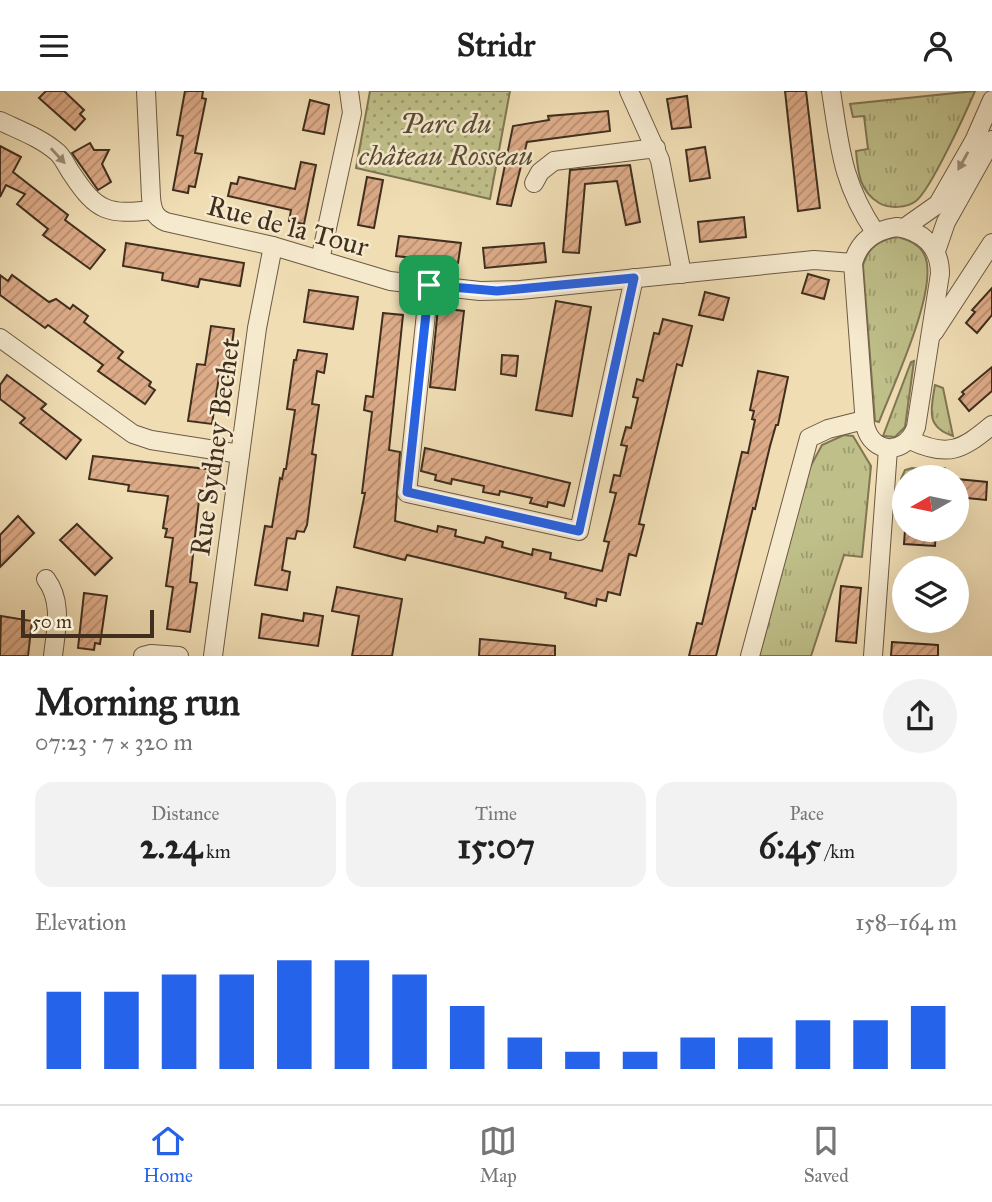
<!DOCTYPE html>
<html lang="en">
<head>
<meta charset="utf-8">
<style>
	body { margin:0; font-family:"IM FELL Great Primer",serif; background:#f2f2f2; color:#222; height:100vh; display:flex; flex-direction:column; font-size:26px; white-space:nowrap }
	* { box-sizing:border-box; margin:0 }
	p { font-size:23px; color:#767676 }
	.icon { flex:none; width:38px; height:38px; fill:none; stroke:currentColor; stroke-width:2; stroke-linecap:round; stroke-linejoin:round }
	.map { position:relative; height:565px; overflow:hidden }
	.drawer { display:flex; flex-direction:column; background:#fff; flex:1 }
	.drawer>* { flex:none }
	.needle { width:46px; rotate:261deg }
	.controls { position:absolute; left:892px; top:374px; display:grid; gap:14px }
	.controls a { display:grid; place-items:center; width:77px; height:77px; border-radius:50%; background:#fff; box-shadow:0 7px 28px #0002; font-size:35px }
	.scale { position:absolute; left:21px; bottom:18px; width:133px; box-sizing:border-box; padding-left:7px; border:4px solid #402e1e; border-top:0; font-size:19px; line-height:24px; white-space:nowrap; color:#402e1e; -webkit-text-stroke:5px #f5e9ce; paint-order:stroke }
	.pin { position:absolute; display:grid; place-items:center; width:60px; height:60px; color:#fff; margin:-30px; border-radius:14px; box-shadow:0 4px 10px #0006 }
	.round { display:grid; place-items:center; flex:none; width:74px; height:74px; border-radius:37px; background:#f2f2f2 }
	.head { display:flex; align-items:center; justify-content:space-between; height:119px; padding:0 35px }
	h1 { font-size:38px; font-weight:700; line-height:52px }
	.metrics { display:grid; grid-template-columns:repeat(3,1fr); gap:10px; height:119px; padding:7px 35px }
	.metrics div { display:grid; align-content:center; border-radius:18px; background:#f2f2f2; text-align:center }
	.metrics b { font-size:35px; font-weight:700 }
	.metrics small { font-size:19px; font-weight:400 }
	.metrics p { font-size:19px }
	.chart { height:196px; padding:14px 35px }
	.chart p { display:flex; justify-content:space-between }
	.chart svg { width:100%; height:126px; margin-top:7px; stroke:#2563eb; stroke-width:6 }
	header { display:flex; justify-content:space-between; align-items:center; height:91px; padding:0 35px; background:#fff; font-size:32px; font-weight:700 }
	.menu { display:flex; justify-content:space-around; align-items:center; height:98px; border-top:2px solid #e0e0e0; background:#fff; font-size:19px; color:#767676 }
	.menu a { display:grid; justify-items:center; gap:4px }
	.menu .selected { color:#2563eb }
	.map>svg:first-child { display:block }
</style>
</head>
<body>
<header><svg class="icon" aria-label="menu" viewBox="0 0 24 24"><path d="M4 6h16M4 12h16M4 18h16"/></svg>Stridr<svg class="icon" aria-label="person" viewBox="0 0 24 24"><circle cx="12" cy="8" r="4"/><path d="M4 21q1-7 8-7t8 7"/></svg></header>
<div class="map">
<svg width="992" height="565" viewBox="0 0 992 565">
	<defs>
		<pattern id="grass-tufts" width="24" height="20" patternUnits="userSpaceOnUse" patternTransform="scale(1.75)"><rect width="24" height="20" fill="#bfbf89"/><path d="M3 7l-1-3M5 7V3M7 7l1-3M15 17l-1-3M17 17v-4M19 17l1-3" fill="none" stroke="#9d9c6f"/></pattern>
		<pattern id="park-dots" width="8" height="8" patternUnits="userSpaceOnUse" patternTransform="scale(1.75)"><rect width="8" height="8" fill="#bfbf89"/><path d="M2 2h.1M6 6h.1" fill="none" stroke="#9d9c6f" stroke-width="1.8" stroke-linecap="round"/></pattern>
		<pattern id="building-hatch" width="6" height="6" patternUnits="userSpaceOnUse" patternTransform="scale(1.75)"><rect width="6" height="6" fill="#ddab88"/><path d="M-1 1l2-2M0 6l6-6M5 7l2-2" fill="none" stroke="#b58c6f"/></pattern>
	</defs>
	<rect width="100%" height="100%" fill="#f0ddb4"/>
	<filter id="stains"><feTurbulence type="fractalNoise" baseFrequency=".00286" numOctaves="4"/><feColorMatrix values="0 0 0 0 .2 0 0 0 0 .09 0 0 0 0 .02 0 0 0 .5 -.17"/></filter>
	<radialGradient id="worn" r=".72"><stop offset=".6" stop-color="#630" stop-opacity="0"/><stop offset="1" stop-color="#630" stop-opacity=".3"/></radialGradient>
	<g fill="url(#grass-tufts)" stroke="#807654" stroke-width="2">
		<path d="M975 0C966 21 931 98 916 110 907 117 889 118 879 112 859 100 858 81 856 60L868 58 864 25 853 26 850 13Z"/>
		<path d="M898 146C908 149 919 153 924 163 941 194 892 297 879 331L875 330 863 174C868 156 880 148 898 146Z"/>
		<polygon points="914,270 905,336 895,346 883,345 911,271"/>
		<path d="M935 294 943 297 953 345C925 336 931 318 935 294Z"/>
		<polygon points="844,344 853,345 871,375 862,466 844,464 811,565 759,565 809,378 822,354"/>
		<polygon points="912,377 932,379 945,377 946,379 943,387 905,387 905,416 901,413 901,388 905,379"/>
	</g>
	<polygon fill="url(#park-dots)" stroke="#807654" stroke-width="2" points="370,0 510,0 490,108 356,77"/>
	<g fill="url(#building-hatch)" stroke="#402e1e" stroke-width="2">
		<polygon points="46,0 64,0 84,19 80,23 85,28 75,39 39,7"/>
		<polygon points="185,0 203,0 202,7 206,8 195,62 202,63 195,96 189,95 188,102 173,99 183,45 177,44"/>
		<polygon points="785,0 806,0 820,117 798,120"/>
		<polygon points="687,5 691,36 672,38 667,8"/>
		<polygon points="310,9 329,14 324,43 303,39"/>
		<polygon points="608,20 610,40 527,51 511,115 497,113 513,35 549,29 548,25"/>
		<polygon points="90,52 94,59 109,59 102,73 111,91 98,99 72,62"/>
		<polygon points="0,55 21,66 13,81 68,124 65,129 105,159 90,178 43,144 48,138 17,113 25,103 6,94 0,106"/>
		<polygon points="705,56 710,87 690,90 686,59"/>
		<polygon points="301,71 316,74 304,133 289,130 291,119 228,105 231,92 237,93 239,86 295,98"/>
		<polygon points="630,74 640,131 626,134 617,90 585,93 579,162 563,161 570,79"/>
		<polygon points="367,86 383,89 374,137 358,134"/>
		<polygon points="744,126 746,146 700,151 698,131"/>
		<polygon points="399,145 461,152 458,172 396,165"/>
		<polygon points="126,152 244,172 240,195 200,188 198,196 162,189 163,182 123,175"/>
		<polygon points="544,152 546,171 485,177 483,157"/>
		<polygon points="808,183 829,189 824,208 802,202"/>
		<polygon points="0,184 8,190 12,184 49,211 56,208 70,218 73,214 88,225 84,231 123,261 118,267 151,291 149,295 155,299 145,313 98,280 103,274 48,234 45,237 0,204"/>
		<polygon points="992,197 992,224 977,242 966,232 975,221 972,219"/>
		<polygon points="309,199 358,206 353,238 304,231"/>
		<polygon points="705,201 729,207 723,229 699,224"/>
		<polygon points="556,210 591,216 572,325 536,319"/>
		<polygon points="438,217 464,220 455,299 430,296"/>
		<polygon points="383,222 403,224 389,359 400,361 395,430 437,441 438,435 456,439 455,445 484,452 486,446 503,451 502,456 532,464 533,458 551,462 550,468 602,480 609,451 604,450 616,402 610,401 614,384 620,385 627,355 621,354 626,336 631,337 638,307 633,306 637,288 643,290 654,242 659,243 663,228 692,235 682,275 677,273 639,433 644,434 636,465 629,463 620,504 608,501 606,510 597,508 596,515 565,507 566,502 454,475 407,464 405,469 354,456 365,402 362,402 372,321 364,319 366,305 373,306"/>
		<polygon points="211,235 234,238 228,286 219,285 212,333 188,330 197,273 205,274"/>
		<polygon points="298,259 327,263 324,282 317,280 312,313 319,314 312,363 316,364 307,434 304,441 297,440 295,448 287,447 282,479 290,481 287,499 255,494 265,435 272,436 280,387 282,388 284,378 286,378 295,319 287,318 294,269 296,269"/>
		<polygon points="502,264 518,265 516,285 501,283"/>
		<polygon points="992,276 992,300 969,320 959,308 964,303 962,301"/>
		<polygon points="758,280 788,286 778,334 776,334 770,355 755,418 753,417 716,565 689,565 697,532 702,533 742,361 748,362 755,329 752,328 754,320 750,319"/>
		<polygon points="7,284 46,313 41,318 81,349 66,368 20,332 25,327 0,308 0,294"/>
		<polygon points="425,357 570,392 564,415 548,411 547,416 530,412 532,407 500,400 499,404 483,401 484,395 452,388 451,393 435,389 436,384 421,380"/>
		<polygon points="93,365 215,379 211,411 199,409 190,491 197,492 190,541 167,538 173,496 166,495 173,447 165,446 167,438 163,437 168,405 128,400 129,394 89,388"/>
		<polygon points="957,388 987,391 986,409 957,406"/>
		<polygon points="18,425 34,442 0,476 0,444"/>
		<polygon points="77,433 112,467 95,484 60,449"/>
		<polygon points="905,439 936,439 935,455 904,453"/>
		<polygon points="841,495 861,497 856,552 836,550"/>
		<polygon points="337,496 402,508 392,565 352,565 359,525 332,520"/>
		<polygon points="84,502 107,505 100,553 95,552 94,559 78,557"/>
		<polygon points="304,522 323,525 318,555 259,547 262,523 303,530"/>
		<polygon points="1,525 32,530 28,565 0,565"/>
		<polygon points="480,548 555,555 555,565 479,565"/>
		<polygon points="892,551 938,554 938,565 891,565"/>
	</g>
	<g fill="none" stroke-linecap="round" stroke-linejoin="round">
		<g stroke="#6c5a44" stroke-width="20">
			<g id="minor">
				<path d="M146 0 151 106C152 118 154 126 166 131L273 155 390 190 480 200 520 199 814 169 853 172"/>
				<polyline points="629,0 660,69 682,183"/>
				<path d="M831 0C840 57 842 92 875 141"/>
				<path d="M0 30C19 39 41 47 57 61 63 66 67 76 72 83 97 121 108 124 153 119"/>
				<polyline points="534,92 540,81 554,70 656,57"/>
				<path d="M897 136C923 140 940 156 940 183L916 336C906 364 872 365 865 334L853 172C859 150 875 139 897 136Z"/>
				<polyline points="904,137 938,113 974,50 992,9"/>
				<polyline points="936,160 946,131 992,49"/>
				<polyline points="320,169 352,22 349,0"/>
				<polyline points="429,194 407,402 579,440 634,187"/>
				<polyline points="934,241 992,152"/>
				<polyline points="0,247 133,343 151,349 240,363"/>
				<path d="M910 349C948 367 962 359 992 334"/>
				<path d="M46 488C63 511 56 538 53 565"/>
				<polyline points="143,565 151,563 179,565"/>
				<polyline points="213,565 257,237 273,155"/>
				<polyline points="750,565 809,347 828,338 864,329"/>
				<polyline points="873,565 888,358"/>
			</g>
		</g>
		<use href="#minor" stroke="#f5e9ce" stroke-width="18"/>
	</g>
	<defs><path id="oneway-solid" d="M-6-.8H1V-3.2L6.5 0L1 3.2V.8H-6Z" transform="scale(1.75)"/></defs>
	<g fill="#9a8c76">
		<use href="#oneway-solid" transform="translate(58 65) rotate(47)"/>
		<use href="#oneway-solid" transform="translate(963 70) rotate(119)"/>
	</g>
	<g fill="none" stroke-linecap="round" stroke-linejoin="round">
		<g stroke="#fff" stroke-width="14">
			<polygon id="route" points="634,187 579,440 407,401 429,194 497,200"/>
		</g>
		<use href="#route" stroke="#2563eb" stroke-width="9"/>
	</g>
	<g text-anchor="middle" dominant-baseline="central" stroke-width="5" stroke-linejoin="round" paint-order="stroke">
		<g font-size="28" font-style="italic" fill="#594b33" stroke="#f5e9ce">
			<text x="446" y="32">Parc du<tspan x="446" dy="32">château Rosseau</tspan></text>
		</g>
		<g font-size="28" fill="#402e1e" stroke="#f5e9ce">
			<text transform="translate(288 135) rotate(15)">Rue de la Tour</text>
			<text transform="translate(215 356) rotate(-82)">Rue Sydney Bechet</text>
		</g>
	</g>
	<rect width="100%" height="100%" filter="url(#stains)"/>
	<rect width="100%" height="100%" fill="url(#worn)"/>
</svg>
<div class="controls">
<a><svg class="needle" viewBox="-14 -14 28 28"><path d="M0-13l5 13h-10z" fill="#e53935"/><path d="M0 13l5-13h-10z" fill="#767676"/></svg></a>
<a><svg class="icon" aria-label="layers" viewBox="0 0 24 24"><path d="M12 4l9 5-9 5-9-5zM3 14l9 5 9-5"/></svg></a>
</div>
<div class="scale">50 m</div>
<div class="pin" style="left:429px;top:194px;background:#1e9e55"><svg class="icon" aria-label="arrive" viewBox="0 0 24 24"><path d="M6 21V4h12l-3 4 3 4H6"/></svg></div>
</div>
<section class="drawer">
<div class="head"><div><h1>Morning run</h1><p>07:23 · 7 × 320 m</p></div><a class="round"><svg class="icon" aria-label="share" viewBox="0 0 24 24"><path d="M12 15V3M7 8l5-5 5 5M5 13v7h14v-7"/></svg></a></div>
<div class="metrics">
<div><p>Distance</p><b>2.24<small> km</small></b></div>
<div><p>Time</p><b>15:07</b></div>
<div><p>Pace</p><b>6:45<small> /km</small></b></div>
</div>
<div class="chart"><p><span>Elevation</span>158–164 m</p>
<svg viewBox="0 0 160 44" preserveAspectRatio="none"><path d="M5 44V17M15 44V17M25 44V11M35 44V11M45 44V6M55 44V6M65 44V11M75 44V22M85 44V33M95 44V38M105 44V38M115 44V33M125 44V33M135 44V27M145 44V27M155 44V22"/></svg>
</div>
</section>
<nav class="menu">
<a class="selected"><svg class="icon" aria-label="home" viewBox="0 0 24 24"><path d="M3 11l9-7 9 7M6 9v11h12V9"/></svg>Home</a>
<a><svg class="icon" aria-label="map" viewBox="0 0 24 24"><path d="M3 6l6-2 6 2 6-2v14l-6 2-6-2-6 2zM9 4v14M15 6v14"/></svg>Map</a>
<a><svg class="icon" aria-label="saved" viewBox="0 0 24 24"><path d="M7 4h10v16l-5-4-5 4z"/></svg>Saved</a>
</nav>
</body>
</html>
